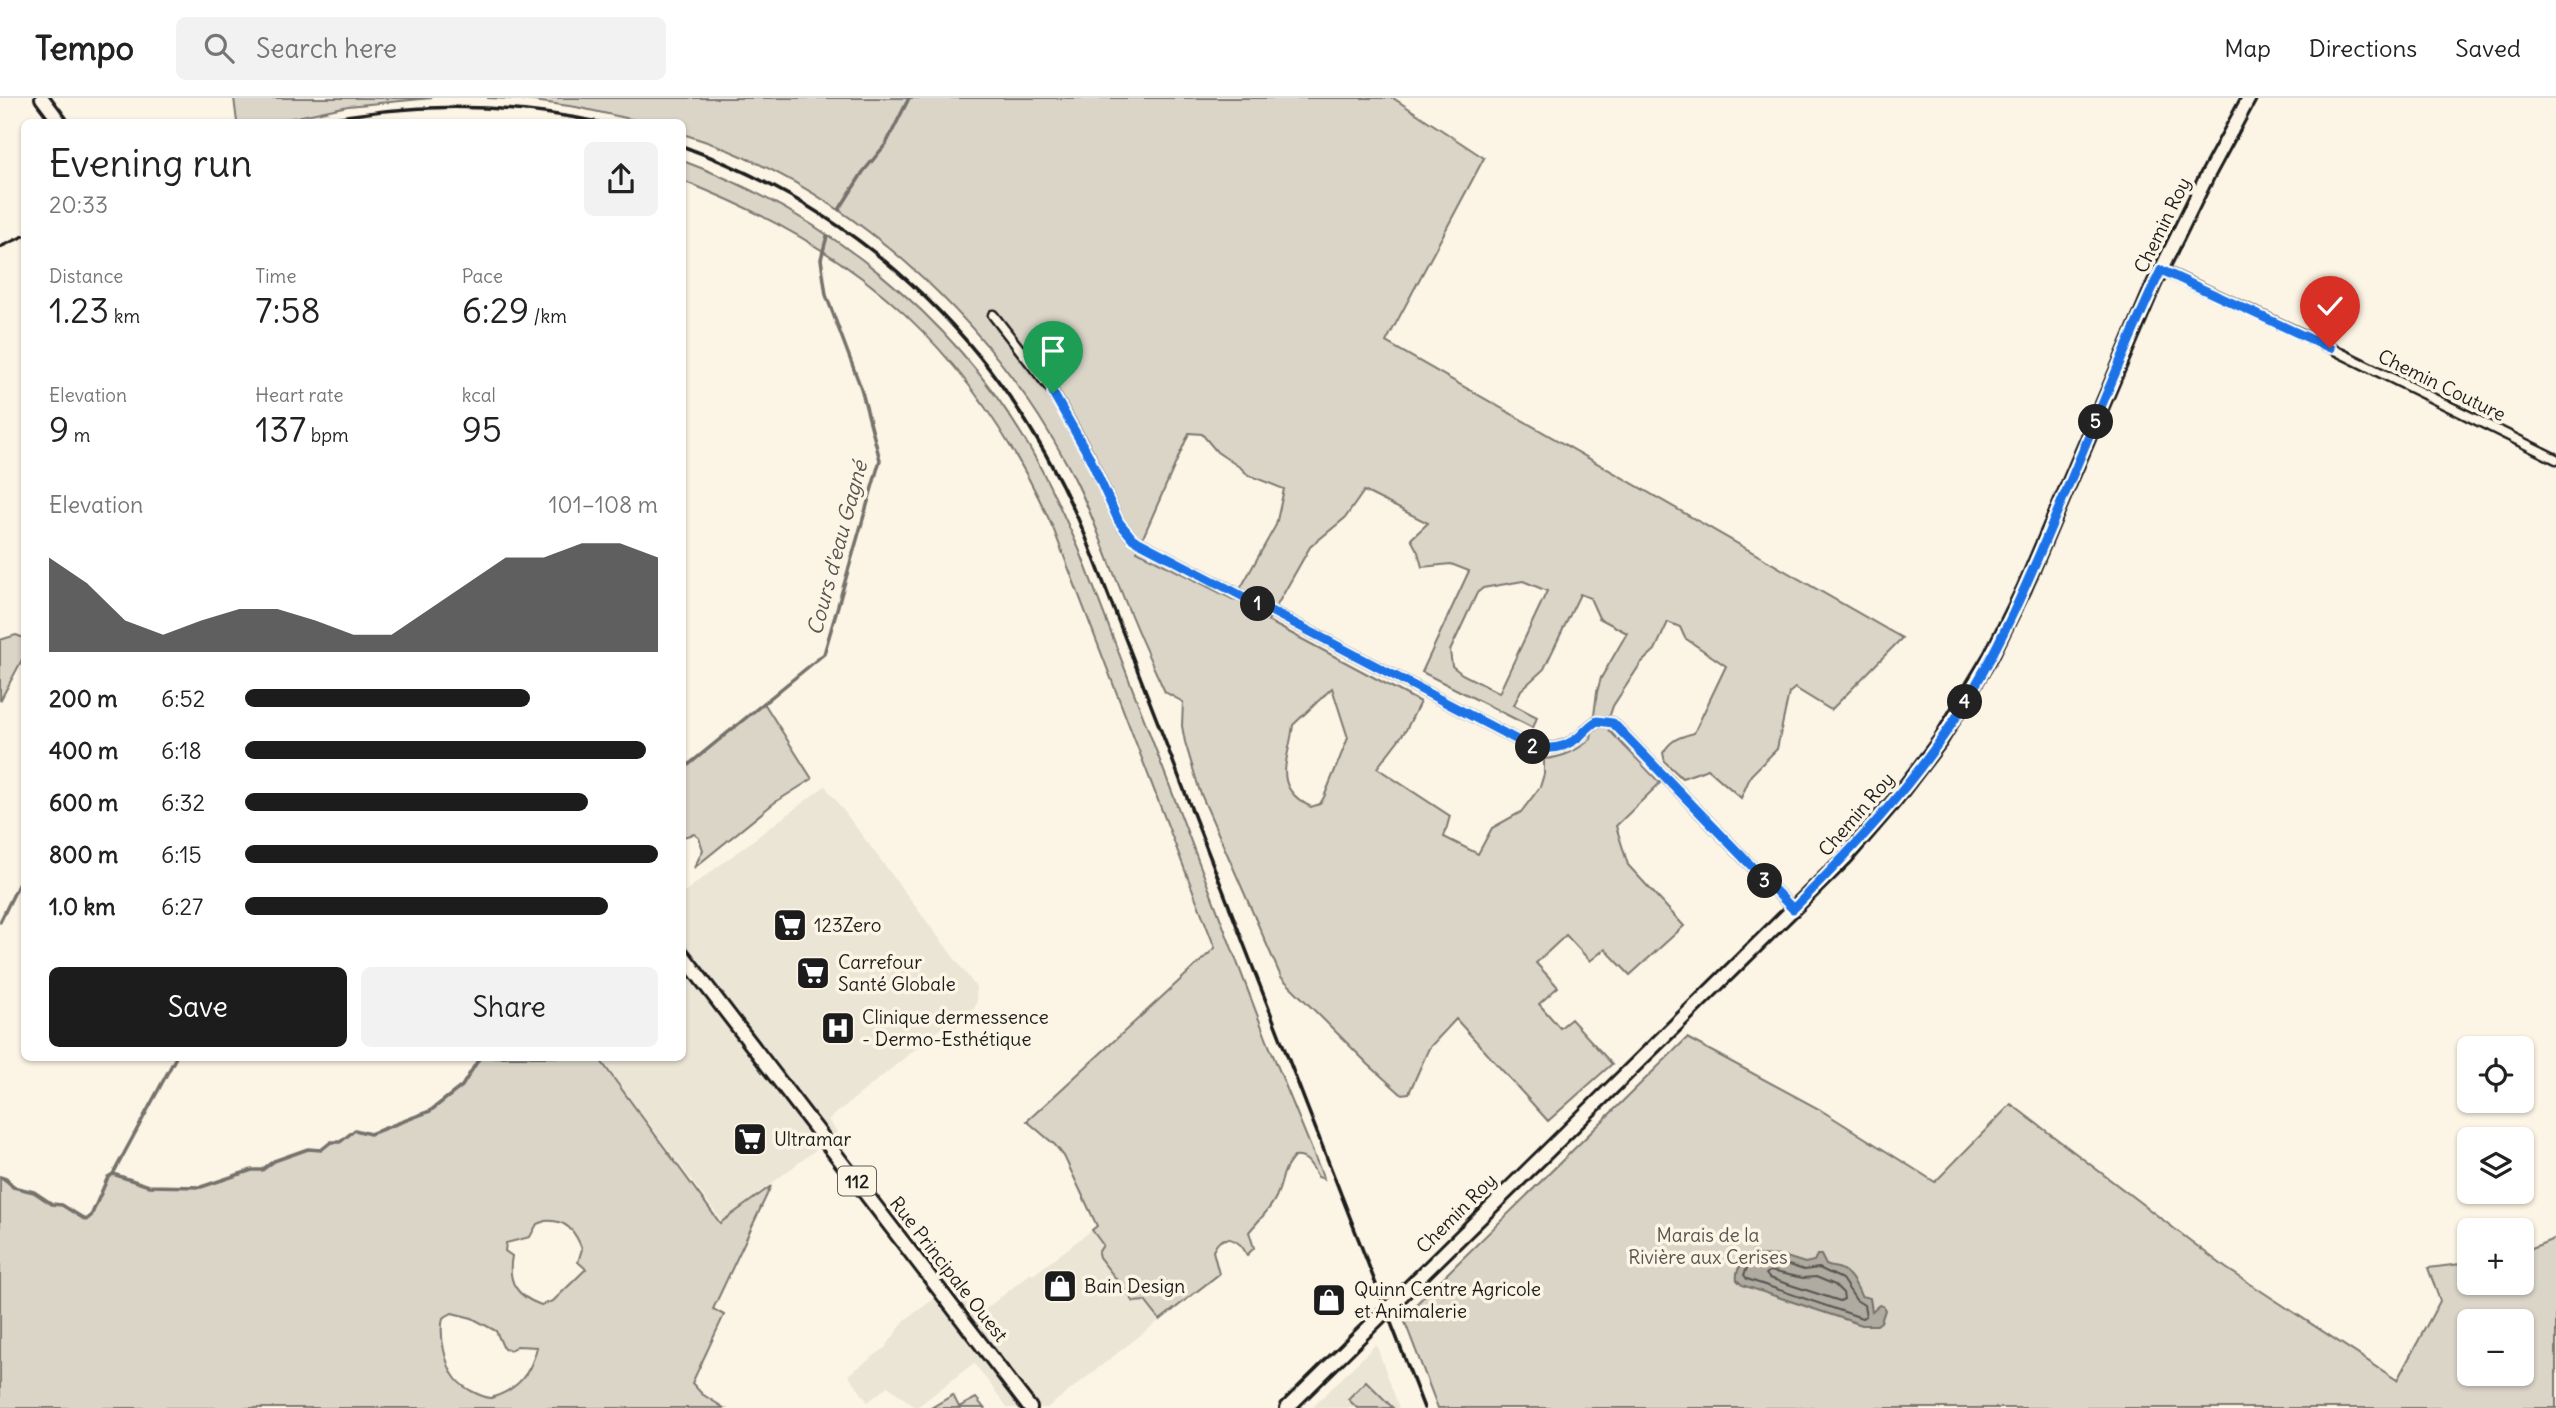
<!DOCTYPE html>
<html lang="en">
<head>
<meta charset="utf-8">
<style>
	body { margin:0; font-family:Delius,sans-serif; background:#f2f2f2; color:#222; height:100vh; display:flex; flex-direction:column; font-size:26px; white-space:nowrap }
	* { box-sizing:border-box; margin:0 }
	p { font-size:23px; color:#767676 }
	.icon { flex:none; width:38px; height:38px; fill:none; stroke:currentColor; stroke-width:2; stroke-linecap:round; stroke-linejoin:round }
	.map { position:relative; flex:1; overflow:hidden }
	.drawer { position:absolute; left:21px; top:21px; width:665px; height:942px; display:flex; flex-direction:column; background:#fff; border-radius:10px; box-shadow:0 2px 5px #0004 }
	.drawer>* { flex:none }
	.controls { position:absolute; left:2457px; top:938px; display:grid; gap:14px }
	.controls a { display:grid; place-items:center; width:77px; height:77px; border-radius:10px; background:#fff; box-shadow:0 2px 5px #0004; font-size:35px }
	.pin { position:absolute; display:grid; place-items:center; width:60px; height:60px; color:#fff; margin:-72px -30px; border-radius:50% 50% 50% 0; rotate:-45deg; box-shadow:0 0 7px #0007 }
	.pin .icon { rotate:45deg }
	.km { position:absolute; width:35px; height:35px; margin:-18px; border-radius:50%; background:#222; color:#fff; font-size:19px; line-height:35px; text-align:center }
	.round { display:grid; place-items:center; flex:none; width:74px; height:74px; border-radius:10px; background:#f2f2f2 }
	.headline { display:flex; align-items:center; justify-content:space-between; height:119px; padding:0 28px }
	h1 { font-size:38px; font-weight:600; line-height:52px }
	.figures { display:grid; grid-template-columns:repeat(3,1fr); gap:10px; height:119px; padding:7px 28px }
	.figures div { display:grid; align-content:center }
	.figures b { font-size:35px; font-weight:600 }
	.figures small { font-size:19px; font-weight:400 }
	.figures p { font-size:19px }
	.chart { height:196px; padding:14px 28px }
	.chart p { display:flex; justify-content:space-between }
	.chart svg { width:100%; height:126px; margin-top:7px; fill:#1c1c1c; opacity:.7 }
	.button { display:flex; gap:14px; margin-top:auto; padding:14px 28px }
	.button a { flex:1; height:80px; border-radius:10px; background:#1c1c1c; color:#fff; font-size:28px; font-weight:600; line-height:80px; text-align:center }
	.button a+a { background:#f2f2f2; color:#222 }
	ul { padding:0 28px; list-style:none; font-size:23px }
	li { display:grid; grid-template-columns:112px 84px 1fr; align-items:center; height:52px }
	li i { height:18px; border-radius:9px; background:#1c1c1c }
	header { display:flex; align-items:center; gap:42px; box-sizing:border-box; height:98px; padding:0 35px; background:#fff; border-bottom:2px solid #e0e0e0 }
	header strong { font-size:33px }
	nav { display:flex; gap:38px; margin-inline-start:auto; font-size:24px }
	.search { width:490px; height:63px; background:#f2f2f2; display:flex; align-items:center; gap:18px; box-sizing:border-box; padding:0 24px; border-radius:10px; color:#767676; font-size:26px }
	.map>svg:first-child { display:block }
</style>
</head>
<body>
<header>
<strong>Tempo</strong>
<div class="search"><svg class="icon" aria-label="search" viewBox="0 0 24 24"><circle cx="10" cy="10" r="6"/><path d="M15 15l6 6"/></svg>Search here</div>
<nav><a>Map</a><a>Directions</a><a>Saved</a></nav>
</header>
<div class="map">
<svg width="2556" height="1310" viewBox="0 0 2556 1310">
	<rect width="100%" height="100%" fill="#fcf5e5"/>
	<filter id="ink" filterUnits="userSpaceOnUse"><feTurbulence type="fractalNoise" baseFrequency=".0143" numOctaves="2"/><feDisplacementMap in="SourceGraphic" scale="14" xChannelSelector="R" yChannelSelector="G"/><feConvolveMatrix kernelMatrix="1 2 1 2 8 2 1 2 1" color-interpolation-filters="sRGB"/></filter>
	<g filter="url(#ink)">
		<g fill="#ebe5d6">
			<polygon points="825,688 976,889 977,903 975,909 956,929 950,923 828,1022 838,1035 722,1123 599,959 682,959 683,795"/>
			<polygon points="1092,1132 1160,1222 1047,1310 1008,1310 974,1265 916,1310 888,1288 868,1304 848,1277 885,1250 905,1222 953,1187 977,1218 1031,1175 1033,1177"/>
			<polygon points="1376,1246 1399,1310 1312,1310"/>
		</g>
		<g fill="#dbd5c8" stroke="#7c7872" stroke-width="2" fill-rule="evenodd">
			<polygon points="234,0 432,0 348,8 274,24 237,24"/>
			<path d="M487 0H1393L1484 60 1386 244 1902 540 1831 612 1795 590 1789 595 1777 651 1751 677 1741 700 1708 671 1682 680 1665 664 1663 655C1671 641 1680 639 1694 635L1726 568 1685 540 1680 529 1668 524 1655 552 1641 565 1613 608 1609 620V632L1660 685 1616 728 1628 767 1684 828 1630 877 1605 851 1590 863 1566 837 1536 865 1558 889 1539 906 1560 930 1571 921 1612 966 1548 1023 1456 921 1429 950 1409 995 1401 996 1369 967 1281 879 1200 694 1185 644 1182 628 1183 604 1165 594C1146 554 1129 514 1113 473 1098 436 1086 400 1067 366 987 218 845 86 683 36L682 24H644L576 9 520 1ZM1189 335 1202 336 1217 354 1241 370 1248 377 1284 391 1276 427 1234 502 1137 453ZM1364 393 1428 425 1411 441 1418 454 1422 469 1451 466 1469 473 1422 574 1533 630 1537 619 1514 607 1521 592 1544 571 1580 496 1590 500 1599 520 1627 535 1601 580 1597 594 1591 641C1576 653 1564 659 1544 661V676L1540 689 1521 714 1492 730 1478 756 1444 739 1450 718 1377 670 1406 632 1420 604 1268 523 1310 449 1345 420ZM1523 483 1547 493 1499 595 1462 576 1452 568 1450 553 1477 495 1483 490ZM1332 590 1348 640 1324 699 1320 706 1311 709C1270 688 1289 663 1293 627Z"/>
			<path d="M683 63C824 115 951 216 1028 347 1048 381 1063 416 1079 451L1268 945 1324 1081 1318 1079C1312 1069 1308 1057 1294 1059 1279 1077 1285 1080 1276 1099 1270 1112 1258 1123 1249 1134L1254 1150 1247 1157C1239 1140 1222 1133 1213 1153L1219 1176 1160 1222 1145 1203 1134 1204 1099 1159 1098 1155 1103 1147 1092 1132 1097 1128 1064 1058 1055 1047 1027 1023 1215 850 1053 430C973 254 862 152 683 83Z"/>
			<polygon points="16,537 24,540 24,558 0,603 0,542"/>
			<polygon points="764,605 812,681 774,705 694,770 703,752 699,740 694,736 683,739 683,672"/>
			<path d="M1687 940 1819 1011 1935 1084 2011 1006 2226 1170 2397 1282 2440 1203 2428 1170 2469 1165V1185H2522V1154L2556 1140V1310H1438L1403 1219ZM2469 1223H2522V1276H2469Z"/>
			<path d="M480 959H598L720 1125 771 1088 713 1211 724 1217 692 1285 702 1296 724 1310H0V1079L14 1089 34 1094 52 1106 62 1107 86 1122 91 1118 108 1079 113 1076 149 1088 201 1089 252 1072H262L274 1063 308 1051 321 1052 331 1044H341L355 1032 370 1036 430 1013 462 988ZM545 1123C566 1121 575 1133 582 1151L578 1164 586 1171 553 1203 541 1207C516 1198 507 1184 512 1158L505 1153 506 1145 530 1139 537 1126ZM452 1215 472 1220 496 1233 504 1251 510 1252 517 1248 537 1249C531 1276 517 1292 491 1300 481 1299 463 1290 456 1281 445 1267 439 1237 443 1220Z"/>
			<polygon points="1366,1283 1393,1310 1357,1310 1348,1301"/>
			<polygon points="953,1297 959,1309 976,1300 984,1310 931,1310"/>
		</g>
		<path fill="#b0aba1" stroke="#75726c" stroke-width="2" d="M1754 1157 1783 1158 1805 1165 1814 1163 1817 1157H1821L1826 1167C1830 1169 1834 1169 1838 1170 1849 1173 1857 1188 1861 1198L1870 1200 1872 1213 1879 1207 1883 1208 1885 1212 1881 1224 1877 1227H1862L1742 1187 1737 1182C1735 1169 1744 1162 1754 1157Z"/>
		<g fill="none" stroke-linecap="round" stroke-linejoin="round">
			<g stroke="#575551" stroke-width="2">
				<polygon points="1756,1164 1782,1165 1804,1172 1819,1170 1842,1181 1856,1202 1864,1207 1866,1218 1862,1220 1747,1181 1744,1177 1747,1170"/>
				<polygon points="1770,1173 1803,1180 1816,1179 1835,1187 1843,1195 1844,1201 1840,1203 1769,1180 1766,1176"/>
			</g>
			<g stroke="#75726c" stroke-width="3.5">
				<polyline points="839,112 863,74 886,46 909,0"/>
				<polyline points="682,672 824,556 880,362 861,290 826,197 821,161 827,138"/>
				<polyline points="0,824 24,775"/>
				<polyline points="113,1076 176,959"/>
				<polyline points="0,1079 6,1081 13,1089 34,1094 52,1106 62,1107 86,1122 91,1118 108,1079 113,1076 149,1088 201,1089 252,1072 262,1072 274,1063 308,1051 321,1052 331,1044 340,1044 355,1032 370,1036 430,1013 462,988 480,959"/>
			</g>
			<g stroke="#1c1c1c" stroke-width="13">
				<g id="street">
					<polyline points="2162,172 2306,238 2556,361"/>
					<path d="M993 217 1053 294 1089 357 1119 424 1133 441 1527 647C1547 653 1564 651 1580 638 1586 632 1590 627 1597 623L1613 625 1793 811"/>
				</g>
			</g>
			<g stroke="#1c1c1c" stroke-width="18">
				<polyline id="secondary" points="1287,1310 1845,760 1895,702 1940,643 1991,558 2024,491 2154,186 2207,78 2249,0"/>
			</g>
			<g stroke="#1c1c1c" stroke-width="18">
				<g id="primary">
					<polyline points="42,0 60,24"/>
					<polyline points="682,856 1030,1310"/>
				</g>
			</g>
			<use href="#street" stroke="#fcf5e5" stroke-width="8"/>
			<use href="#secondary" stroke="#fcf5e5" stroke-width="12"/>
			<use href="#primary" stroke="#fcf5e5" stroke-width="12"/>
			<g stroke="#1c1c1c" stroke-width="3.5">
				<path d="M315 24C409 4 504 5 598 24"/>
				<path d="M682 48C871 117 1008 253 1085 437L1424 1310"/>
				<polyline points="0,149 24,138"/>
			</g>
		</g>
	</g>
	<g fill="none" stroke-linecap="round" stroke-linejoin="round" filter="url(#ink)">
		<g stroke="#fff" stroke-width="14">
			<path id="route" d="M1053 295 1089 358 1119 424 1133 441 1527 647C1546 653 1565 651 1580 638 1586 632 1590 627 1597 623L1613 625 1793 811C1853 751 1910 690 1957 618 1996 557 2025 491 2053 424 2089 340 2122 254 2161 172L2330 250"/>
		</g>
		<use href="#route" stroke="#1a73e8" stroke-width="9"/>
	</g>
	<defs>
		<g id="supermarket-square" transform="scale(1.75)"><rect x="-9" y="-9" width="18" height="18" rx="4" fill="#1c1c1c" stroke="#fcf5e5"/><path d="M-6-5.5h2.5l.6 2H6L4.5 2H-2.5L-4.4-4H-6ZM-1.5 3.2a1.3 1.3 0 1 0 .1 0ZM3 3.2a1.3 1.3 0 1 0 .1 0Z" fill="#fff"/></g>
		<g id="hospital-square" transform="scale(1.75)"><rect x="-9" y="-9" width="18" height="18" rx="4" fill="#1c1c1c" stroke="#fcf5e5"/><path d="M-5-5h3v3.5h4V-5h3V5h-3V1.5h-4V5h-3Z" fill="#fff"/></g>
		<g id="shop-square" transform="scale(1.75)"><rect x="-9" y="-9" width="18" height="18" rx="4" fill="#1c1c1c" stroke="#fcf5e5"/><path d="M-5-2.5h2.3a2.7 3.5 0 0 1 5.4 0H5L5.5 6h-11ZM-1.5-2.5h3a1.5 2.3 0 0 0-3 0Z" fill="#fff"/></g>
	</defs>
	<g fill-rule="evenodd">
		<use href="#supermarket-square" x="790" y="827"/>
		<use href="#supermarket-square" x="813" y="875"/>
		<use href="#hospital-square" x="838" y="930"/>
		<use href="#supermarket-square" x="750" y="1041"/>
		<use href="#shop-square" x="1060" y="1188"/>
		<use href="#shop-square" x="1329" y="1202"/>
	</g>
	<g text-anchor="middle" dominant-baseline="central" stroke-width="7" stroke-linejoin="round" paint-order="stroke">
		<rect fill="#fcf5e5" stroke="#5f5d58" stroke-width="2" x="838" y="1068.5" width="38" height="29" rx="5"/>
		<g font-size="18" font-weight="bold" fill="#1c1c1c">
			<text x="857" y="1083">112</text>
		</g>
		<g font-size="19" fill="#1c1c1c" stroke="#fcf5e5">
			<text transform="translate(2162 127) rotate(-64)">Chemin Roy</text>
			<text transform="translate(2442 287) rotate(26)">Chemin Couture</text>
			<text transform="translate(1856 716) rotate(-49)">Chemin Roy</text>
			<text transform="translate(1456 1115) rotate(-45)">Chemin Roy</text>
			<text transform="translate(949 1171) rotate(52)">Rue Principale Ouest</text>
		</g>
		<g font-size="19" fill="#1c1c1c" stroke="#fcf5e5" text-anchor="start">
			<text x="814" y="827">123Zero</text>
			<text x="838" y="864">Carrefour<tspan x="838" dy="22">Santé Globale</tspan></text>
			<text x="862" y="919">Clinique dermessence<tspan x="862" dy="22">- Dermo-Esthétique</tspan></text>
			<text x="774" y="1041">Ultramar</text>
			<text x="1084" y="1188">Bain Design</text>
			<text x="1354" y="1191">Quinn Centre Agricole<tspan x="1354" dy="22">et Animalerie</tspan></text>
		</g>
		<g font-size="19" fill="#555450" stroke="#fcf5e5">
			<text x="1708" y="1137">Marais de la<tspan x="1708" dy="22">Rivière aux Cerises</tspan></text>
		</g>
		<g font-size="21" font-style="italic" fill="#575551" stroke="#fcf5e5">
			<text transform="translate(837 450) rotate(-75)">Cours d'eau Gagné</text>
		</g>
	</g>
</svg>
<div class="controls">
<a><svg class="icon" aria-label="locate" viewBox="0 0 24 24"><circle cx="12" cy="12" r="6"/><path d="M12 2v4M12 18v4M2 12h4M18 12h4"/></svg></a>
<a><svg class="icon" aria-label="layers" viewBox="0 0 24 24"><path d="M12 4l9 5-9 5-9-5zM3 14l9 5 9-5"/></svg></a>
<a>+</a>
<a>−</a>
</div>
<div class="pin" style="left:1053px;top:295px;background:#1e9e55"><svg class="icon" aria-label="arrive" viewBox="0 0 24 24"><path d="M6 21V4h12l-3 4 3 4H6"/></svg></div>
<div class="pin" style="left:2330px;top:250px;background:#d93025"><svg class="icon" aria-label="check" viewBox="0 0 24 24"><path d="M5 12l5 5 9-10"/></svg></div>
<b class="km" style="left:1258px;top:506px">1</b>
<b class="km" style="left:1533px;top:649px">2</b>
<b class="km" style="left:1765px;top:783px">3</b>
<b class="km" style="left:1965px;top:604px">4</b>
<b class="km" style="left:2096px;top:324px">5</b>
<section class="drawer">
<div class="headline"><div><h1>Evening run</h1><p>20:33</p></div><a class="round"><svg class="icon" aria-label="share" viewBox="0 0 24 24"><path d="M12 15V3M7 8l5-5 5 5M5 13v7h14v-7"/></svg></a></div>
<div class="figures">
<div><p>Distance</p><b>1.23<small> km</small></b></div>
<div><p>Time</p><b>7:58</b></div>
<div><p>Pace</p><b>6:29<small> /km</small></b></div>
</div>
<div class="figures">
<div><p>Elevation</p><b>9<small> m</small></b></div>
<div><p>Heart rate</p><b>137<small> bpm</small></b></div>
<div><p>kcal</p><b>95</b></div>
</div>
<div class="chart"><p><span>Elevation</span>101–108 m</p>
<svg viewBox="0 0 160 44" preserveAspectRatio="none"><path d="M0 44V11L10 20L20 33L30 38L40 33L50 29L60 29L70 33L80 38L90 38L100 29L110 20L120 11L130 11L140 6L150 6L160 11V44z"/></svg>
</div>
<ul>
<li><b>200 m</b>6:52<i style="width:69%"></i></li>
<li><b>400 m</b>6:18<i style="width:97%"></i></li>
<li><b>600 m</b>6:32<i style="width:83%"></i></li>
<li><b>800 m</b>6:15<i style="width:100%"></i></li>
<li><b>1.0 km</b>6:27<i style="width:88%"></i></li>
</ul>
<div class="button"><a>Save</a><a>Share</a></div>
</section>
</div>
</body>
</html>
